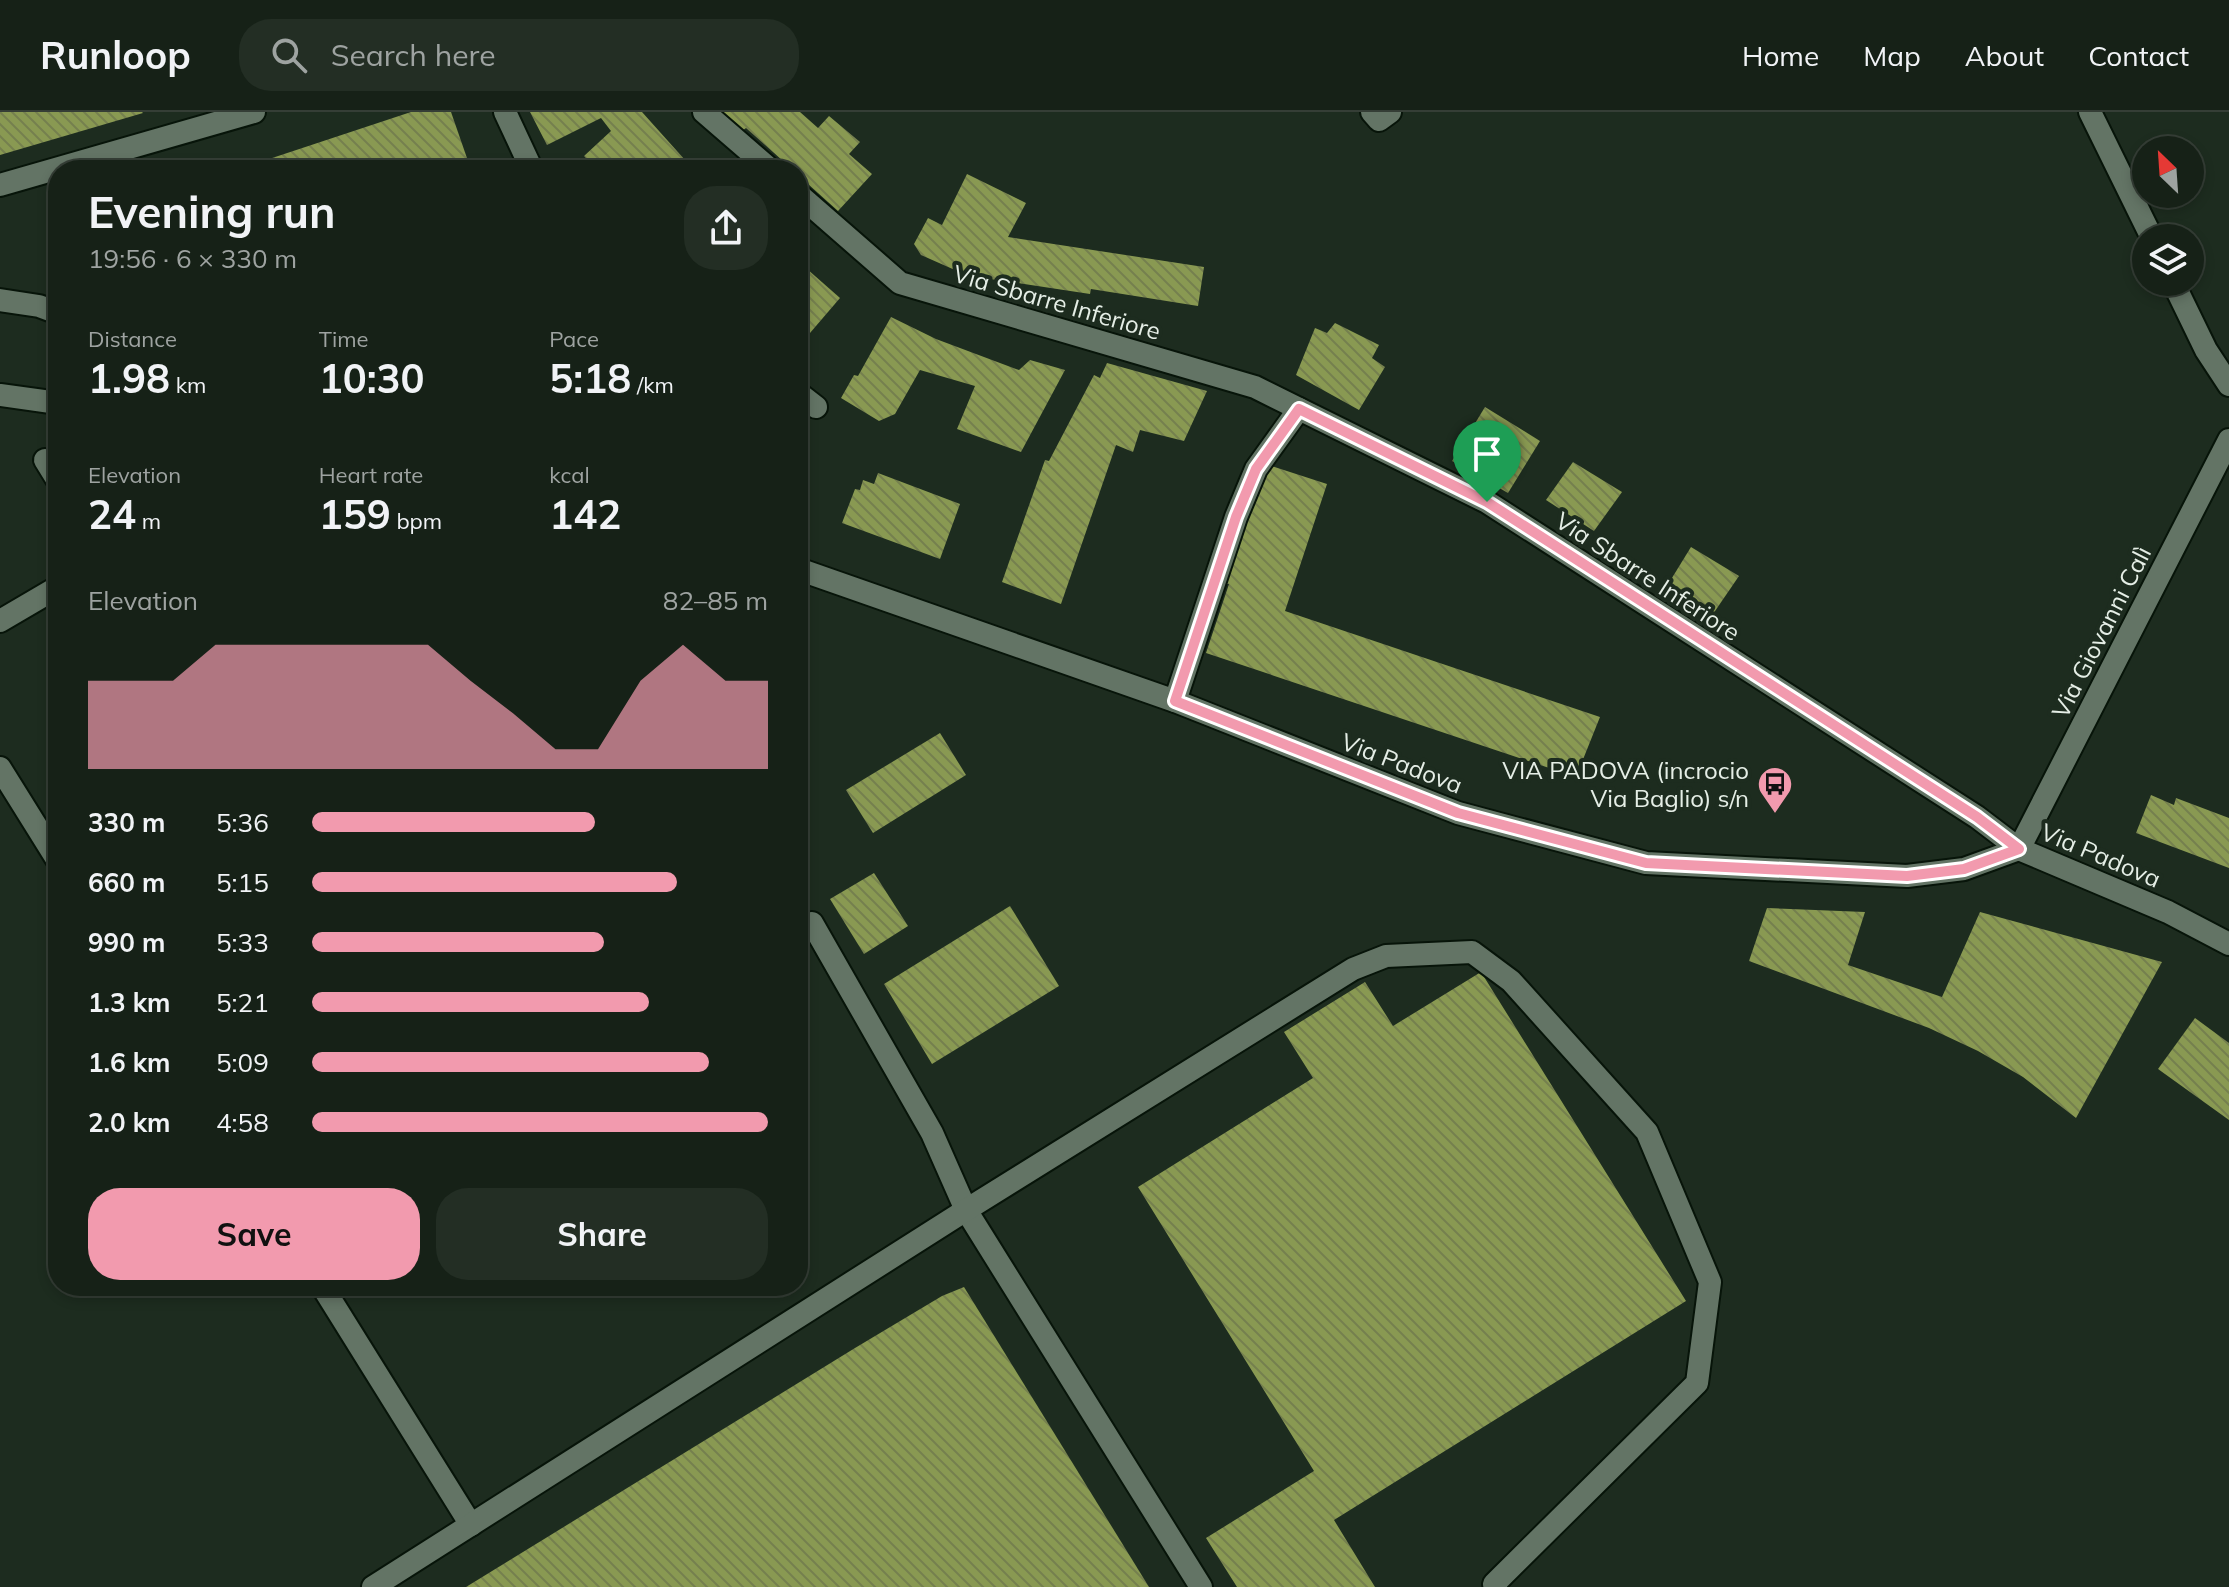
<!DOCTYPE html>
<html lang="en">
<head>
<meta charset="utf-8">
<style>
	body { margin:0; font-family:Mulish,sans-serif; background:#232e24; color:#f1f3f6; height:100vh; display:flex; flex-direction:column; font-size:30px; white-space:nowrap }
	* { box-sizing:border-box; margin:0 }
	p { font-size:26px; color:#9ea3a1 }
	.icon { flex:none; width:44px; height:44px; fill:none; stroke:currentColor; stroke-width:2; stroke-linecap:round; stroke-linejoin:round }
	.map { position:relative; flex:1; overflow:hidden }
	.sheet { position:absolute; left:48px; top:48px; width:760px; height:1136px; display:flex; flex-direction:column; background:#162117; border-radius:32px; box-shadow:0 4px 12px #0003,0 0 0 2px #353e36 }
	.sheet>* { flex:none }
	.needle { width:52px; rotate:335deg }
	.fabs { position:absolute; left:2132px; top:24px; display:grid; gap:16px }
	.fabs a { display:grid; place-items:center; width:72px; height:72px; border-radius:50%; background:#162117; box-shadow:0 4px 12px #0003,0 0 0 2px #353e36; font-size:40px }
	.pin { position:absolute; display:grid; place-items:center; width:68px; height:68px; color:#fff; margin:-82px -34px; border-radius:50% 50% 50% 0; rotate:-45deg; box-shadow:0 0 8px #0007 }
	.pin .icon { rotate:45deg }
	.round { display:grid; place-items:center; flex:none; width:84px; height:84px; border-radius:32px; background:#232e24 }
	.summary { display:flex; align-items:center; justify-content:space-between; height:136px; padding:0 40px }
	h1 { font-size:44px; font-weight:700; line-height:60px }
	.stats { display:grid; grid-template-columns:repeat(3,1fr); gap:12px; height:136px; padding:8px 40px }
	.stats div { display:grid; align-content:center }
	.stats b { font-size:40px; font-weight:700 }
	.stats small { font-size:22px; font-weight:400 }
	.stats p { font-size:22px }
	.chart { height:224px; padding:16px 40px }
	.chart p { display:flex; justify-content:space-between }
	.chart svg { width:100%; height:144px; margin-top:8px; fill:#f29aae; opacity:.7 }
	.primary-button { display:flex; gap:16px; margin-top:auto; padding:16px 40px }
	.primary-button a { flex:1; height:92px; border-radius:32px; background:#f29aae; color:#111; font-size:32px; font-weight:700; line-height:92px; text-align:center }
	.primary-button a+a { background:#232e24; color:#f1f3f6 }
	ul { padding:0 40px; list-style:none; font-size:26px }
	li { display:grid; grid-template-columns:128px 96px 1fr; align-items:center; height:60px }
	li i { height:20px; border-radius:10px; background:#f29aae }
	header { display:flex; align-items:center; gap:48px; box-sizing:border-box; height:112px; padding:0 40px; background:#162117; border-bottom:2px solid #353e36 }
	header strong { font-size:38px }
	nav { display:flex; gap:44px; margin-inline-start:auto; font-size:28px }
	.search { width:560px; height:72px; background:#232e24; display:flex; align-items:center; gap:20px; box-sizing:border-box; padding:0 28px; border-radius:32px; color:#9ea3a1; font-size:30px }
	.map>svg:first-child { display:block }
</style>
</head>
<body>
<header>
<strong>Runloop</strong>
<div class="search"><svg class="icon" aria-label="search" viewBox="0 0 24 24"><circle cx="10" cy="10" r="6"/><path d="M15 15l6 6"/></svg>Search here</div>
<nav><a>Home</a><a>Map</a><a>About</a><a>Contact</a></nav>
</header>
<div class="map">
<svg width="2229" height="1475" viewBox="0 0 2229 1475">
	<defs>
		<pattern id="building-back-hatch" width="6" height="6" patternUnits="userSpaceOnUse" patternTransform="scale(2)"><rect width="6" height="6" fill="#899952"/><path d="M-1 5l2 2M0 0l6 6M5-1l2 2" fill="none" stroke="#75804e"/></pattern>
	</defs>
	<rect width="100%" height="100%" fill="#1d2c1f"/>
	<g fill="url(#building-back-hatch)">
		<polygon points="0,0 142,0 143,1 0,43"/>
		<polygon points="411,0 451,0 468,49 441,58 236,58"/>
		<polygon points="530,0 642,0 694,58 597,58 584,44 611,19 601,6 547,33"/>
		<polygon points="721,0 800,0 818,16 829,4 860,30 849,42 872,62 838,99 798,63 798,58 793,58 746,16 742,19"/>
		<polygon points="967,62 1026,91 1008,125 1204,155 1198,194 1091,177 1090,182 984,166 982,170 921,143 914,132 928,106 942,113"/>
		<polygon points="798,149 840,186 798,235"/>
		<polygon points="891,205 936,227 1019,258 1030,248 1065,258 1021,340 957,317 975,274 920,258 895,302 879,309 841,286 854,263 858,264"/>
		<polygon points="1335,211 1379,233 1372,246 1385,255 1359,298 1296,263 1315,216 1327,221"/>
		<polygon points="1107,251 1207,279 1184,329 1140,318 1133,340 1116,333 1061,492 1002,470 1045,348 1049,349 1094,263 1100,266"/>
		<polygon points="1485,295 1540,329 1508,381 1452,349"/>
		<polygon points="1573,350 1622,380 1594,419 1546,388"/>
		<polygon points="1265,352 1327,372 1285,499 1600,605 1576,665 1206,541 1229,472 1225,472"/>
		<polygon points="878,361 960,392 940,447 842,411 855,377 860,378 863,368 874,372"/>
		<polygon points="1691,435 1739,464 1713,502 1667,474"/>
		<polygon points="940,621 966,663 873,721 846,678"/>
		<polygon points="2151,683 2174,693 2176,686 2229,706 2229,756 2136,721"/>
		<polygon points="874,761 908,814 864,842 830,787"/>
		<polygon points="1010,794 1059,874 932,952 884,872"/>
		<polygon points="1767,796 1865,800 1848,853 1942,885 1980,800 2162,850 2076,1006 2023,965 1978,939 1929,916 1749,849"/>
		<polygon points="1481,860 1686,1189 1334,1408 1375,1475 1237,1475 1206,1426 1314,1359 1138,1075 1313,966 1284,920 1365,870 1393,914"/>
		<polygon points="2195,906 2229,931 2229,1008 2158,957"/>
		<polygon points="964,1175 1149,1475 466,1475 855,1236 942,1184"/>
	</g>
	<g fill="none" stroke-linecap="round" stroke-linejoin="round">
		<g stroke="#071409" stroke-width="26">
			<g id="service">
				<polyline points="505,0 532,58"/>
				<polyline points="798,281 816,295"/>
				<polyline points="0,283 58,291"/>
				<polyline points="45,348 58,369"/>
				<polyline points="0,509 58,475"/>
				<polyline points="1175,589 1236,405 1256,357 1299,297"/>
				<polyline points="0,656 58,749"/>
				<polyline points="812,811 932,1021 966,1098 1201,1475"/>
				<polyline points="322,1174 471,1413"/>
				<polyline points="373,1475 966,1098 1353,857 1386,844 1472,840 1511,869 1647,1020 1710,1170 1697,1271 1494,1472 1496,1475"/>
			</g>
		</g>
		<g stroke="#071409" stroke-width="26">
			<g id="minor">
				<polyline points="704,0 771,58"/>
				<polyline points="1372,0 1379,8 1390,0"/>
				<polyline points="2090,0 2152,126"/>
				<polyline points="798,82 900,171 1255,275 1487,390 1977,705 2019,737"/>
				<polyline points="2173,170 2206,238 2229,273"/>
			</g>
		</g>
		<g stroke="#071409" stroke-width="26">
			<g id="tertiary">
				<polyline points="0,73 254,0"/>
				<polyline points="0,188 39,194 58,201"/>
				<polyline points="798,457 1175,589 1458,701 1646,751 1907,764 1964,757 2019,737 2168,800 2229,832"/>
				<polyline points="2019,737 2229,328"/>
			</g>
		</g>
		<use href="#service" stroke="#637465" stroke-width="22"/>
		<use href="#minor" stroke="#637465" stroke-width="22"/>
		<use href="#tertiary" stroke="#637465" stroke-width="22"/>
	</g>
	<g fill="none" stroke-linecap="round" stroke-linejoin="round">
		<g stroke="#fff" stroke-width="16">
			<polygon id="route" points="1299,297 1487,390 1977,705 2019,737 1964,757 1907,764 1646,751 1458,701 1175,589 1236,405 1256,357"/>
		</g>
		<use href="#route" stroke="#f29aae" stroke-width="10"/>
	</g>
	<defs>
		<g id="bus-pin" transform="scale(1.8)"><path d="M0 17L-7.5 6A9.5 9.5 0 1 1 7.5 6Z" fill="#f29aae" stroke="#1d2c1f"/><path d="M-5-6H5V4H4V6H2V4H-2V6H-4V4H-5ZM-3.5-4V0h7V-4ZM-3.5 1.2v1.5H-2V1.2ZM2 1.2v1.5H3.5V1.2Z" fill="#111"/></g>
	</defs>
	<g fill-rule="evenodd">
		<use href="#bus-pin" x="1775" y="672"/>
	</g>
	<g text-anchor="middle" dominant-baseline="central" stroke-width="8" stroke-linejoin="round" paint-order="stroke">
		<g font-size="24" fill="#e5eee6" stroke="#1d2c1f">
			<text transform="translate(1057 190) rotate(16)">Via Sbarre Inferiore</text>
			<text transform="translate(1648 464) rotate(33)">Via Sbarre Inferiore</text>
			<text transform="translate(2101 520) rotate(-63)">Via Giovanni Calì</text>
			<text transform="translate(1402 651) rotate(21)">Via Padova</text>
			<text transform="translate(2101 743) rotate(23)">Via Padova</text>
		</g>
		<g font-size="24" fill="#e5eee6" stroke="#1d2c1f" text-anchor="end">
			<text x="1749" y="658">VIA PADOVA (incrocio<tspan x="1749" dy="28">Via Baglio) s/n</tspan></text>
		</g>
	</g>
</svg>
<div class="fabs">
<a><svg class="needle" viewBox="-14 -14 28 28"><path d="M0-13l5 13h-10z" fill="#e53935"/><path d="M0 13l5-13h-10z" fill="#9ea3a1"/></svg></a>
<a><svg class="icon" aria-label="layers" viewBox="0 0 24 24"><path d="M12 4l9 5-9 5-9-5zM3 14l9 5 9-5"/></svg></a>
</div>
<div class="pin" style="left:1487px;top:390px;background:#1e9e55"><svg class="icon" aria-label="arrive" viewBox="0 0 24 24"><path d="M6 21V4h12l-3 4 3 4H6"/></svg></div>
<section class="sheet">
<div class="summary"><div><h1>Evening run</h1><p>19:56 · 6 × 330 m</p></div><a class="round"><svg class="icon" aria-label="share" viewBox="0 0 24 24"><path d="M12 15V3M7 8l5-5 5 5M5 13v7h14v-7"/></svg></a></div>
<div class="stats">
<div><p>Distance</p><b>1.98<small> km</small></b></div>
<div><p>Time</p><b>10:30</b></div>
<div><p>Pace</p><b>5:18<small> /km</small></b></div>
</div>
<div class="stats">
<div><p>Elevation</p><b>24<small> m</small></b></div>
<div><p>Heart rate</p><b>159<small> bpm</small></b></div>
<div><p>kcal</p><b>142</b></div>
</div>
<div class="chart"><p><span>Elevation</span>82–85 m</p>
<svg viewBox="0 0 160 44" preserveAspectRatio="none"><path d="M0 44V17L10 17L20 17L30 6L40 6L50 6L60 6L70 6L80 6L90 17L100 27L110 38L120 38L130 17L140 6L150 17L160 17V44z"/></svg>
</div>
<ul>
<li><b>330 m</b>5:36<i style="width:62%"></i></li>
<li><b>660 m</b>5:15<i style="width:80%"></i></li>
<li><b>990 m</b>5:33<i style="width:64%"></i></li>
<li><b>1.3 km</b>5:21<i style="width:74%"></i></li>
<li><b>1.6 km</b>5:09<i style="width:87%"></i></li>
<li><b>2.0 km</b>4:58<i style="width:100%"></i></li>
</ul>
<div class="primary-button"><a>Save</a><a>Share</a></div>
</section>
</div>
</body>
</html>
